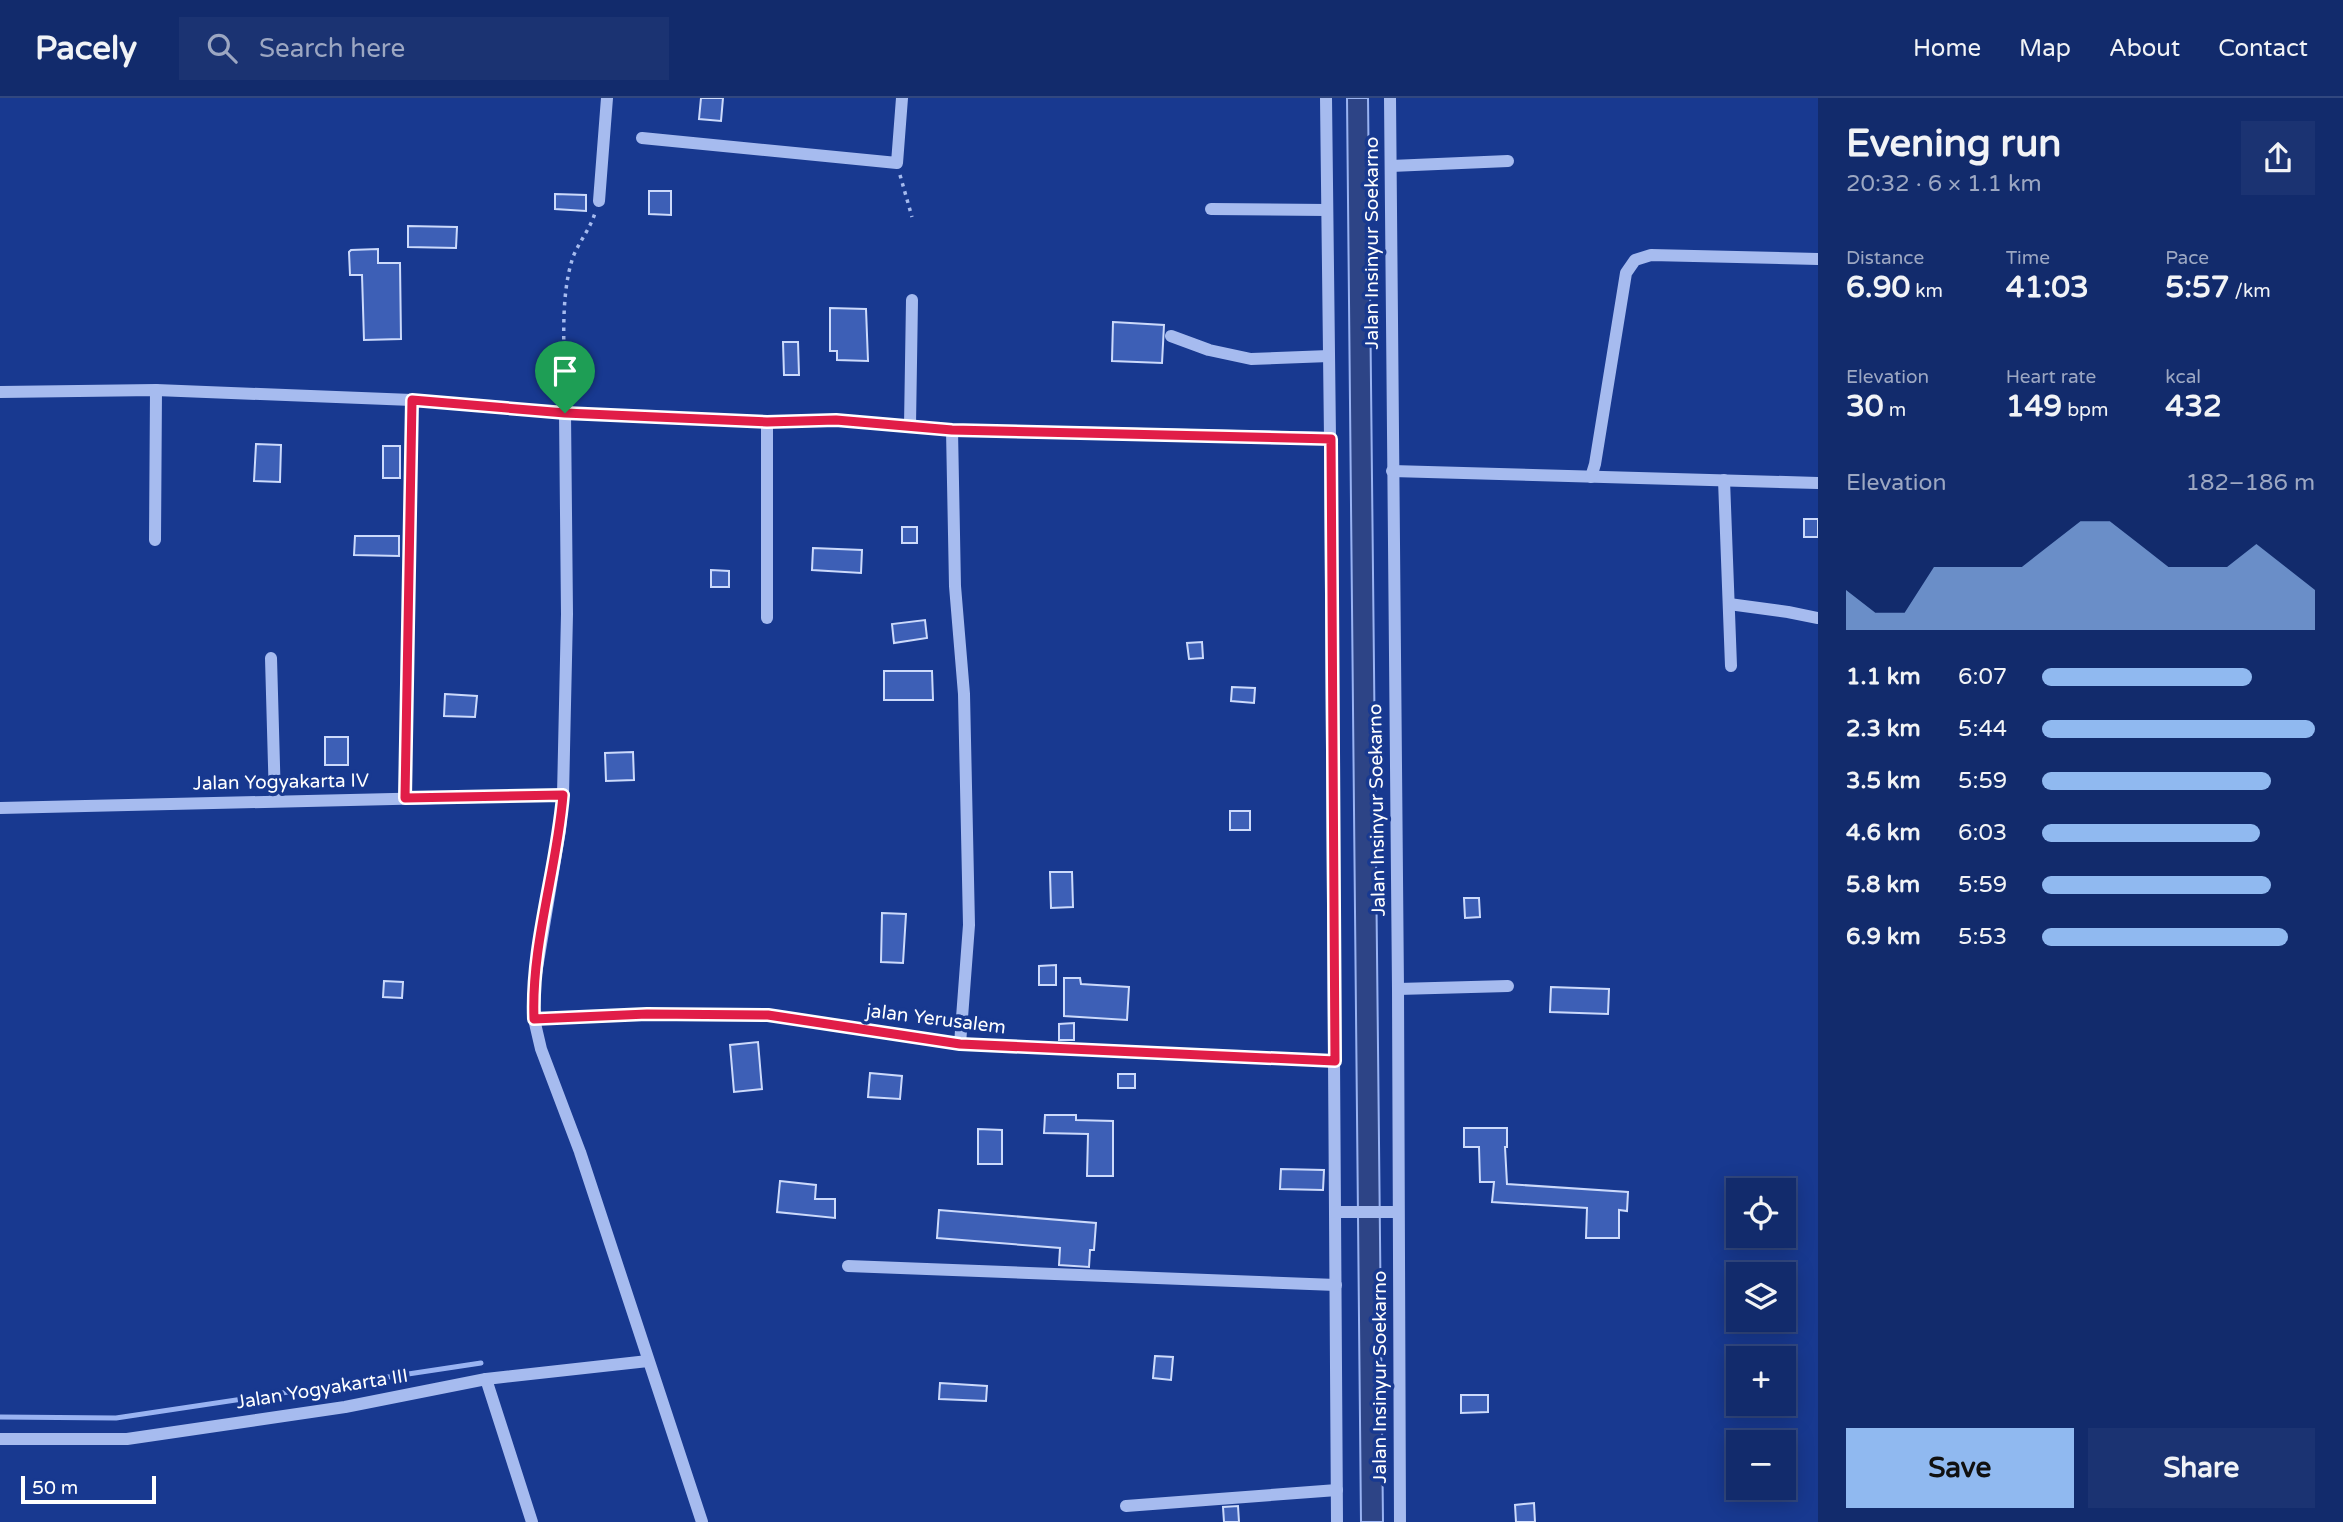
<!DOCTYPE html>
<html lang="en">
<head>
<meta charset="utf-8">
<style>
	body { margin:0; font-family:"Varela Round",sans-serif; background:#1b3372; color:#f1f3f6; height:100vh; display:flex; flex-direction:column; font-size:26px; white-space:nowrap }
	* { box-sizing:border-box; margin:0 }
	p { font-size:23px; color:#9ca7c2 }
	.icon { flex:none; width:38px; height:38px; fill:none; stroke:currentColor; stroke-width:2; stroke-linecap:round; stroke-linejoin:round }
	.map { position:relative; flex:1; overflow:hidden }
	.panel { display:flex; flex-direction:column; background:#122b6c; width:525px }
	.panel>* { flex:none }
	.buttons { position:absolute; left:1726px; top:1080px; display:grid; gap:14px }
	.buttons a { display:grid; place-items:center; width:70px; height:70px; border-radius:0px; background:#122b6c; box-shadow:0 4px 18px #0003,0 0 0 2px #31477f; font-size:35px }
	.scale { position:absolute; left:21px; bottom:18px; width:135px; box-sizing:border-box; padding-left:7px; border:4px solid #fff; border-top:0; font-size:19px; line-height:24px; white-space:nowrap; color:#fff; -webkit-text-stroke:5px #183990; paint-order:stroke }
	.pin { position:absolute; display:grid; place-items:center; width:60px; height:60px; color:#fff; margin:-72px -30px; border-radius:50% 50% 50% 0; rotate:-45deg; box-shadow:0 0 7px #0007 }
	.pin .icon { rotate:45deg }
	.round { display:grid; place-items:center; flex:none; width:74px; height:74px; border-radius:0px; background:#1b3372 }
	.headline { display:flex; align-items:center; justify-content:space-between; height:119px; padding:0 28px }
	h1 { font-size:38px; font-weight:700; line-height:52px }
	.stats { display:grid; grid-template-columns:repeat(3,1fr); gap:10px; height:119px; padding:7px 28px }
	.stats div { display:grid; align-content:center }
	.stats b { font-size:30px; font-weight:700 }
	.stats small { font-size:19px; font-weight:400 }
	.stats p { font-size:19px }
	.chart { height:196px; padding:14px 28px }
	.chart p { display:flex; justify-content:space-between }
	.chart svg { width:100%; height:126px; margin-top:7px; fill:#90b9f0; opacity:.7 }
	.action { display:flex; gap:14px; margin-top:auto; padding:14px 28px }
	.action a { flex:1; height:80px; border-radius:0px; background:#90b9f0; color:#111; font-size:28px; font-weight:700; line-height:80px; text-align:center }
	.action a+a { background:#1b3372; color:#f1f3f6 }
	ul { padding:0 28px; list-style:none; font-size:23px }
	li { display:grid; grid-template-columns:112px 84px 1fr; align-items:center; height:52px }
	li i { height:18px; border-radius:9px; background:#90b9f0 }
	header { display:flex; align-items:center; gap:42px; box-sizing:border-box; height:98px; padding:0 35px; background:#122b6c; border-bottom:2px solid #31477f }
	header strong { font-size:33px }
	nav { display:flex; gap:38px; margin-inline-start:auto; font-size:24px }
	.search { width:490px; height:63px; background:#1b3372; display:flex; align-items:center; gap:18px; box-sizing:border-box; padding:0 24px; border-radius:0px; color:#9ca7c2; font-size:26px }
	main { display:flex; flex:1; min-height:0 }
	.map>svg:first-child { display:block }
</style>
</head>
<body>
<header>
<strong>Pacely</strong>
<div class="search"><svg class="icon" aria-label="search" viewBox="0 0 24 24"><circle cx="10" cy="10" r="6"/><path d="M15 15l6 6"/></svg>Search here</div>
<nav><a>Home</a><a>Map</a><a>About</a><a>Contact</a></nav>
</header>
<main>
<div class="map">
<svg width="1818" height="1424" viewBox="0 0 1818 1424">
	<rect width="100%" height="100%" fill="#183990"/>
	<polygon fill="#2d4486" stroke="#99b3f2" stroke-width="2" points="1347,0 1368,0 1383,1424 1361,1424"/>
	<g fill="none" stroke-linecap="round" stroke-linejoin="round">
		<polyline stroke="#99b3f2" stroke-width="5" points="0,1319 116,1320 481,1265"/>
	</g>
	<g fill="#3d5fb6" stroke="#ccdafb" stroke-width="2">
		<polygon points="701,0 723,0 721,23 699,21"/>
		<polygon points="649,93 671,93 671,117 649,116"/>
		<polygon points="555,96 586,97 586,113 555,111"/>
		<polygon points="408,128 457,129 456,150 408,149"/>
		<polygon points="378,151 378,165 400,165 401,241 364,242 362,177 350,177 349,154 351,152"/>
		<polygon points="830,210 866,211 868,263 837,262 837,253 830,253"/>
		<polygon points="1113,224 1164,227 1162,265 1112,263"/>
		<polygon points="783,244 798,244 799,277 784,277"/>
		<polygon points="256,346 281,347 280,384 254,383"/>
		<rect x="383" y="348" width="17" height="32"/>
		<rect x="1804" y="421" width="14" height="18"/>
		<rect x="902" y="429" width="15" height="16"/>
		<polygon points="355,438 399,438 399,458 354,457"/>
		<polygon points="813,450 862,452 861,475 812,472"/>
		<polygon points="711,472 729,473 729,489 711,489"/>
		<polygon points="925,522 927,540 894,545 892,526"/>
		<polygon points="1202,544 1203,560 1189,561 1187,545"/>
		<polygon points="884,573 932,573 933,602 884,602"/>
		<polygon points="1232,589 1255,590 1254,605 1231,603"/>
		<polygon points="445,596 477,598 475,619 444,618"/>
		<rect x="325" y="639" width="23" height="28"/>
		<polygon points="633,654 634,682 606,683 605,655"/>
		<rect x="1230" y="713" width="20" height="19"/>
		<polygon points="1050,774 1072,774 1073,809 1051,810"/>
		<polygon points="1464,800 1479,800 1480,819 1465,820"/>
		<polygon points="882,815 906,816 903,865 881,864"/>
		<polygon points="1056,867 1056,887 1039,887 1039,868"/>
		<polygon points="1064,880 1080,880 1081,886 1129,889 1127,922 1064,918"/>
		<polygon points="384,883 403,884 402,900 383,899"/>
		<polygon points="1551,889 1609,891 1608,916 1550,914"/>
		<polygon points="1074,925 1074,942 1059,942 1059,926"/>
		<polygon points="758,944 762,991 734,994 730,947"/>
		<polygon points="870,975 902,978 900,1001 868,999"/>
		<rect x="1118" y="976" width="17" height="14"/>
		<polygon points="1045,1017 1076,1017 1076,1022 1113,1023 1113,1078 1087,1078 1088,1036 1044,1035"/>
		<polygon points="1464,1030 1507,1030 1507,1049 1505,1049 1507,1086 1628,1094 1627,1113 1619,1112 1619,1140 1586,1140 1587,1110 1492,1104 1494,1084 1480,1084 1479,1049 1464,1049"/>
		<polygon points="978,1031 1002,1032 1002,1066 978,1066"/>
		<polygon points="1281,1071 1324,1072 1323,1092 1280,1091"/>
		<polygon points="780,1083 816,1087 815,1101 835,1101 835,1120 777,1114"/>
		<polygon points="939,1112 1096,1125 1094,1152 1090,1152 1089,1169 1059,1167 1060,1150 937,1140"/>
		<polygon points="1155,1258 1173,1259 1171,1282 1153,1280"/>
		<polygon points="940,1285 987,1288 986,1303 939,1301"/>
		<polygon points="1461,1297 1488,1297 1488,1314 1461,1315"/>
		<polygon points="1534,1405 1535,1424 1516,1424 1515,1407"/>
		<polygon points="1238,1408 1239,1424 1224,1424 1223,1409"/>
	</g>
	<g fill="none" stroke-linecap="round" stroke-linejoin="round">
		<g stroke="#a6bbef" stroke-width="3.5" stroke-dasharray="3.5 5" stroke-linecap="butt">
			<polyline points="900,77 912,119"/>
			<path d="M565 301C565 257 559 201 573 159 579 144 590 131 595 115"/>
		</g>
		<g stroke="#a6bbef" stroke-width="12">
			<polyline points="1326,0 1330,340 1337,1424"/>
			<polyline points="1390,0 1398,891 1400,1424"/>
			<polyline points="642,40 897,65 902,0"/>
			<polyline points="1391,68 1508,63"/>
			<polyline points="599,103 607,0"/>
			<polyline points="1211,111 1327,112"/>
			<polyline points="1171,238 1209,252 1251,261 1329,258"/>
			<polyline points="0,294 156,292 412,302 565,315 767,324 836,322 952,332 1330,340"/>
			<polyline points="565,315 567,516 563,697 560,732 534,888 534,921 541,951 580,1054 702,1424"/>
			<polyline points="910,327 912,202"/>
			<polyline points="952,332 955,488 964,596 969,827 960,946"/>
			<polyline points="1392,373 1818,385"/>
			<polyline points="1591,379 1595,366 1626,175 1635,162 1651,157 1818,161"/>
			<polyline points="1724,382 1731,568"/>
			<polyline points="155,442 156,292"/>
			<polyline points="1729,506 1788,514 1818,520"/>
			<polyline points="767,520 767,324"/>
			<polyline points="271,560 275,703"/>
			<polyline points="405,700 412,302"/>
			<polyline points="0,710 563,697"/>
			<polyline points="1398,891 1508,888"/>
			<polyline points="534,921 647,916 768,917 960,946 1335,963"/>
			<polyline points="1336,1114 1398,1114"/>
			<polyline points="848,1168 1336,1187"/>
			<polyline points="486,1281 532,1424"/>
			<polyline points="0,1341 127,1341 345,1309 486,1281 648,1263"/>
			<polyline points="1126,1408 1337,1392"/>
		</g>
	</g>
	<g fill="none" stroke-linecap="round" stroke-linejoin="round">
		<g stroke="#fff" stroke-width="14">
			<path id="route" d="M412 302 565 315 767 324 836 322 952 332 1331 341 1335 963 960 946 768 917 647 916 534 921C531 846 557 772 563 697L405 700Z"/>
		</g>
		<use href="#route" stroke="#e11d48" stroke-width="9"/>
	</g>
	<g text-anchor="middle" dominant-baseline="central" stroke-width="7" stroke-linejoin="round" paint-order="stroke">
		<g font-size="19" fill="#fff" stroke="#183990">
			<text transform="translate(1372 145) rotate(-90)">Jalan Insinyur Soekarno</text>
			<text transform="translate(281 684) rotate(-1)">Jalan Yogyakarta IV</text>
			<text transform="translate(1377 712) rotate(-91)">Jalan Insinyur Soekarno</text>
			<text transform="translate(936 921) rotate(7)">jalan Yerusalem</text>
			<text transform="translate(1380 1279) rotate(-90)">Jalan Insinyur Soekarno</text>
			<text transform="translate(322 1291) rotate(-9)">Jalan Yogyakarta III</text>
		</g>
	</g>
</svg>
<div class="buttons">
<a><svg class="icon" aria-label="locate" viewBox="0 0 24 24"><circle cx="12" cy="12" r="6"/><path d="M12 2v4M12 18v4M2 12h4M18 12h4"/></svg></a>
<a><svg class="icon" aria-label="layers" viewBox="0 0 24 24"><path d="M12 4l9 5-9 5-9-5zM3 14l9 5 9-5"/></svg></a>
<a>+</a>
<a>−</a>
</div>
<div class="scale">50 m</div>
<div class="pin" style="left:565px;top:315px;background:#1e9e55"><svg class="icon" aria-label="arrive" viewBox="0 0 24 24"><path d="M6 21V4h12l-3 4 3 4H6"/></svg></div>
</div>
<section class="panel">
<div class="headline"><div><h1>Evening run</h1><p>20:32 · 6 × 1.1 km</p></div><a class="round"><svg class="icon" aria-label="share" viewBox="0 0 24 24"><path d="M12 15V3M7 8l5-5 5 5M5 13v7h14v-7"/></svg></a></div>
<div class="stats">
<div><p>Distance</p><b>6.90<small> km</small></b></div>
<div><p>Time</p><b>41:03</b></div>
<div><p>Pace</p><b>5:57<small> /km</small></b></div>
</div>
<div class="stats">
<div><p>Elevation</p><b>30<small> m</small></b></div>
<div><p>Heart rate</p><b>149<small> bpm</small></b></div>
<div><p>kcal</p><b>432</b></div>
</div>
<div class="chart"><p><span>Elevation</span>182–186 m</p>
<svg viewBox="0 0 160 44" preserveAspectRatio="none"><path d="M0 44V30L10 38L20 38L30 22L40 22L50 22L60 22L70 14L80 6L90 6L100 14L110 22L120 22L130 22L140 14L150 22L160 30V44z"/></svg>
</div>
<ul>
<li><b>1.1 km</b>6:07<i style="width:77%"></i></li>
<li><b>2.3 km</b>5:44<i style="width:100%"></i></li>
<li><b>3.5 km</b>5:59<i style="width:84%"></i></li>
<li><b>4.6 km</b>6:03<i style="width:80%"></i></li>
<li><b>5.8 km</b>5:59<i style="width:84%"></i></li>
<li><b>6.9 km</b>5:53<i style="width:90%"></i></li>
</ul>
<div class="action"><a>Save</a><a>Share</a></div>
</section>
</main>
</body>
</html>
